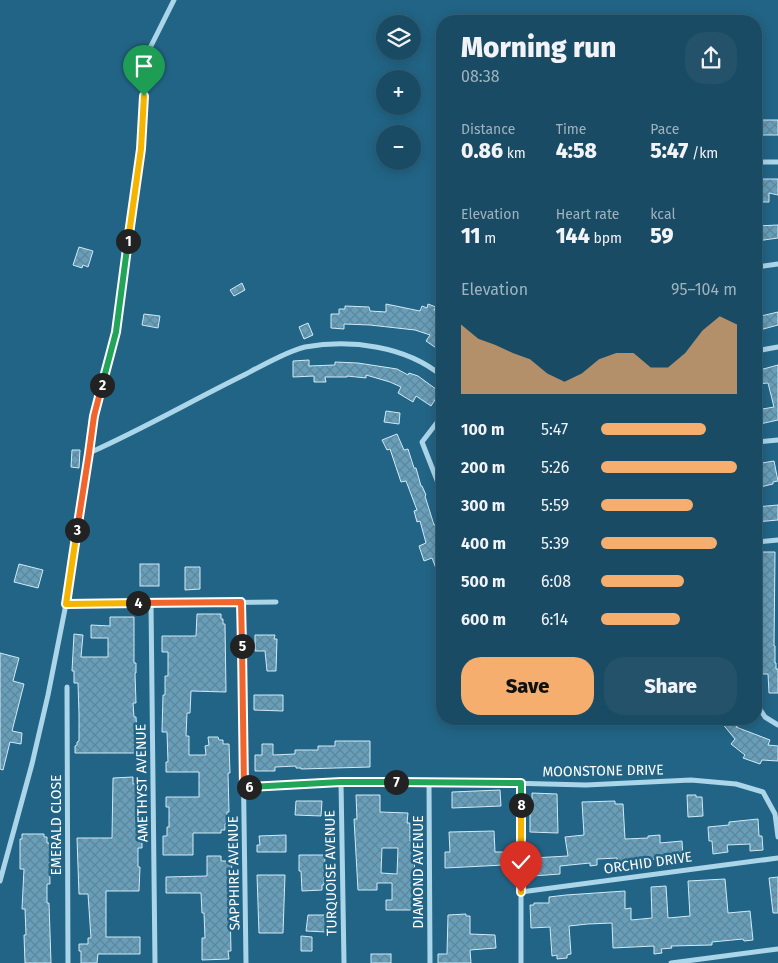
<!DOCTYPE html>
<html lang="en">
<head>
<meta charset="utf-8">
<style>
	body { margin:0; font-family:"Fira Sans",sans-serif; background:#23526a; color:#f1f3f6; height:100vh; display:flex; flex-direction:column; font-size:19px; white-space:nowrap }
	* { box-sizing:border-box; margin:0 }
	p { font-size:16px; color:#9fb3bf }
	.icon { flex:none; width:28px; height:28px; fill:none; stroke:currentColor; stroke-width:2; stroke-linecap:round; stroke-linejoin:round }
	.map { position:relative; flex:1; overflow:hidden }
	.sheet { position:absolute; left:436px; top:15px; width:326px; height:710px; display:flex; flex-direction:column; background:#1a4b64; border-radius:20px; box-shadow:0 2px 12px #0003,0 0 0 1px #386378 }
	.sheet>* { flex:none }
	.tools { position:absolute; left:376px; top:15px; display:grid; gap:10px }
	.tools a { display:grid; place-items:center; width:45px; height:45px; border-radius:50%; background:#1a4b64; box-shadow:0 2px 12px #0003,0 0 0 1px #386378; font-size:25px }
	.pin { position:absolute; display:grid; place-items:center; width:42px; height:42px; color:#fff; margin:-51px -21px; border-radius:50% 50% 50% 0; rotate:-45deg; box-shadow:0 0 5px #0007 }
	.pin .icon { rotate:45deg }
	.km { position:absolute; width:25px; height:25px; margin:-12px; border-radius:50%; background:#222; color:#fff; font-size:14px; line-height:25px; text-align:center }
	.round { display:grid; place-items:center; flex:none; width:52px; height:52px; border-radius:20px; background:#23526a }
	.headline { display:flex; align-items:center; justify-content:space-between; height:85px; padding:0 25px }
	h1 { font-size:28px; font-weight:800; line-height:38px }
	.figures { display:grid; grid-template-columns:repeat(3,1fr); gap:8px; height:85px; padding:5px 25px }
	.figures div { display:grid; align-content:center }
	.figures b { font-size:21px; font-weight:800 }
	.figures small { font-size:14px; font-weight:400 }
	.figures p { font-size:14px }
	.chart { height:140px; padding:10px 25px }
	.chart p { display:flex; justify-content:space-between }
	.chart svg { width:100%; height:90px; margin-top:5px; fill:#f5ae6d; opacity:.7 }
	.cta { display:flex; gap:10px; margin-top:auto; padding:10px 25px }
	.cta a { flex:1; height:58px; border-radius:20px; background:#f5ae6d; color:#111; font-size:20px; font-weight:800; line-height:58px; text-align:center }
	.cta a+a { background:#23526a; color:#f1f3f6 }
	ul { padding:0 25px; list-style:none; font-size:16px }
	li { display:grid; grid-template-columns:80px 60px 1fr; align-items:center; height:38px }
	li i { height:12px; border-radius:6px; background:#f5ae6d }
	.map>svg:first-child { display:block }
</style>
</head>
<body>
<div class="map">
<svg width="778" height="963" viewBox="0 0 778 963">
	<defs>
		<pattern id="building-cross-hatch" width="8" height="8" patternUnits="userSpaceOnUse" patternTransform="scale(1.25)"><rect width="8" height="8" fill="#679fba"/><path d="M0 0l8 8M0 8l8-8" fill="none" stroke="#5f8699"/></pattern>
	</defs>
	<rect width="100%" height="100%" fill="#226485"/>
	<g fill="url(#building-cross-hatch)" stroke="#cfeaf7" fill-rule="evenodd">
		<rect x="761" y="120" width="17" height="15"/>
		<polygon points="759,179 778,179 778,195 769,193 769,202 756,202 756,186 759,186"/>
		<polygon points="778,225 778,238 757,241 756,226"/>
		<polygon points="79,247 93,251 88,267 83,265 82,268 73,265"/>
		<polygon points="242,283 245,290 234,296 230,290"/>
		<polygon points="386,304 420,311 422,306 427,308 428,304 436,307 434,310 438,311 435,318 442,323 442,352 426,341 430,335 415,330 370,325 344,324 344,329 331,328 331,314 339,314 339,309 345,309 345,306 369,307 370,311 386,312"/>
		<polygon points="756,308 760,308 761,316 778,312 778,325 756,331"/>
		<polygon points="144,314 160,316 158,328 142,325"/>
		<polygon points="308,323 313,335 304,339 299,327"/>
		<polygon points="309,360 309,366 335,365 335,362 358,363 397,369 408,375 409,373 418,376 440,392 431,406 416,396 413,402 398,393 401,387 390,382 366,375 366,378 347,376 347,377 325,377 326,382 314,382 314,376 293,377 293,361"/>
		<polygon points="778,365 778,420 760,424 757,410 774,407 768,383 756,384 756,371"/>
		<polygon points="386,411 400,413 399,424 384,422"/>
		<polygon points="397,434 404,450 408,449 414,468 416,468 421,486 422,486 426,495 425,496 434,525 437,524 441,538 442,537 442,584 432,558 424,561 419,546 426,543 420,521 417,522 414,511 417,510 406,481 401,482 390,449 387,450 382,440"/>
		<polygon points="72,450 80,450 79,468 71,467"/>
		<polygon points="774,461 778,481 773,482 773,484 756,488 756,464"/>
		<polygon points="778,505 778,520 756,522 756,507"/>
		<polygon points="760,552 775,552 774,646 775,646 775,663 776,663 776,669 778,669 778,693 769,693 768,674 761,674 762,656 760,656 760,638 759,638 760,603 758,603"/>
		<polygon points="19,564 43,570 38,588 14,582"/>
		<rect x="140" y="564" width="19" height="22"/>
		<polygon points="185,567 200,567 200,589 185,590"/>
		<polygon points="197,614 221,614 221,619 223,619 223,624 225,624 226,692 191,691 190,713 187,713 186,736 189,736 189,755 206,755 205,746 209,745 208,737 218,737 219,740 223,740 223,744 229,744 230,773 228,773 229,812 227,812 227,824 225,824 225,830 221,830 221,833 193,833 193,855 163,855 163,836 167,836 167,827 169,827 169,807 166,807 166,797 199,797 199,772 166,772 166,762 168,762 167,732 162,732 163,695 165,695 165,676 168,676 168,652 162,652 162,636 196,636"/>
		<polygon points="110,617 134,617 134,663 136,663 136,673 135,673 136,703 133,703 134,717 136,717 138,753 75,753 75,746 77,745 77,742 79,741 79,714 78,683 74,683 74,671 72,671 74,634 83,635 81,657 108,657 108,638 91,638 91,625 110,626"/>
		<polygon points="255,635 275,635 274,639 277,639 276,671 267,671 265,651 255,651"/>
		<polygon points="0,653 19,658 13,681 24,684 12,731 22,733 21,744 10,742 3,770 0,769"/>
		<polygon points="254,695 283,695 283,711 254,710"/>
		<polygon points="728,719 747,719 736,727 770,740 768,745 778,746 778,761 762,760 760,764 743,758 745,755 731,744 735,739 721,722 723,723"/>
		<polygon points="335,741 370,741 370,767 301,769 301,768 296,768 296,766 275,767 275,771 255,771 255,755 262,755 262,744 273,744 273,755 295,754 295,750 318,750 318,746 335,746"/>
		<polygon points="133,777 133,784 138,784 139,837 142,836 142,848 138,848 138,867 140,867 139,891 106,891 106,937 140,937 140,954 98,954 97,963 81,963 81,951 79,951 79,944 88,944 88,938 91,938 88,894 79,894 77,838 112,838 113,778"/>
		<polygon points="500,790 501,806 452,808 452,792"/>
		<polygon points="532,793 557,794 558,833 530,832 530,805 532,805"/>
		<path d="M356 795H380V812L408 813 407 823H410V841H413V853H415L414 879 416 901H413L414 910H386V900H392V883H377V890H358L354 819H357ZM382 848H398L397 874 381 873Z"/>
		<polygon points="687,795 696,795 696,797 702,797 703,816 688,817"/>
		<polygon points="296,801 322,801 321,816 295,815"/>
		<polygon points="615,801 615,804 623,804 625,839 648,838 648,836 660,835 660,843 682,841 683,857 617,862 617,858 597,859 597,865 590,866 590,863 560,866 560,874 533,876 532,858 568,856 565,837 584,835 582,802"/>
		<polygon points="758,819 759,836 762,836 763,850 750,851 750,844 727,845 728,852 713,854 712,841 709,841 708,827 729,825 729,822"/>
		<polygon points="494,831 495,852 503,852 504,865 445,868 445,852 450,852 449,832"/>
		<polygon points="22,834 44,834 44,837 47,837 47,843 49,843 50,884 47,884 47,903 49,903 51,963 25,963 24,935 26,935 25,909 22,909 24,869 20,869 20,839 22,839"/>
		<polygon points="286,835 286,852 257,852 257,845 260,845 259,836"/>
		<polygon points="299,855 325,855 324,885 322,885 322,890 302,891 301,871 299,871"/>
		<polygon points="207,856 221,856 221,861 232,861 230,908 231,951 228,951 229,959 202,960 202,938 205,938 204,913 202,913 201,893 166,893 166,877 207,876"/>
		<polygon points="257,875 285,875 283,933 259,933"/>
		<polygon points="778,877 778,913 773,913 769,878"/>
		<polygon points="725,879 728,913 750,911 753,940 744,941 743,939 712,942 712,945 671,946 672,948 661,949 662,953 654,954 654,946 613,948 612,923 588,924 569,926 571,954 567,955 567,958 557,959 557,955 552,956 550,927 531,928 530,905 534,905 534,903 549,903 549,897 566,895 625,891 625,909 631,908 631,920 652,918 651,887 666,886 668,918 690,916 688,881"/>
		<polygon points="466,914 466,916 470,916 470,934 495,935 496,948 470,950 471,963 438,963 438,954 447,954 448,915"/>
		<polygon points="308,915 326,915 326,932 306,931"/>
		<polygon points="301,936 312,937 312,951 301,951"/>
		<rect x="371" y="954" width="20" height="9"/>
	</g>
	<g fill="none" stroke-linecap="round" stroke-linejoin="round">
		<g stroke="#abd5e9" stroke-width="5">
			<polyline points="756,162 778,162"/>
			<polyline points="756,267 778,264"/>
			<polyline points="756,351 778,347"/>
			<polyline points="442,416 422,442 442,493"/>
			<polyline points="756,442 778,440"/>
			<path d="M89 453C143 429 193 400 246 374 261 366 290 350 305 347 351 339 406 346 442 376"/>
			<polyline points="756,542 778,540"/>
			<polyline points="241,602 246,963"/>
			<polyline points="151,603 155,963"/>
			<polyline points="66,604 276,602"/>
			<polyline points="67,687 68,963"/>
			<polyline points="756,703 765,717 778,725"/>
			<polyline points="429,781 430,963"/>
			<polyline points="341,782 344,963"/>
			<polyline points="244,787 341,782 429,781 586,785 691,780 736,784 763,792 775,814 778,837"/>
			<polyline points="0,881 32,764 48,695 66,604 89,453 94,415 116,332 141,149 144,96 149,50 174,0"/>
			<polyline points="521,892 778,858"/>
			<polyline points="521,963 521,783"/>
			<polyline points="671,963 778,949"/>
		</g>
	</g>
	<g fill="none" stroke-linecap="round" stroke-linejoin="round">
		<g stroke="#fff" stroke-width="10">
			<polyline id="split-1" points="128,241 141,149 144,96"/>
		</g>
		<g stroke="#fff" stroke-width="10">
			<polyline id="split-2" points="102,385 116,332 128,241"/>
		</g>
		<g stroke="#fff" stroke-width="10">
			<polyline id="split-3" points="77,530 89,453 94,416 102,385"/>
		</g>
		<g stroke="#fff" stroke-width="10">
			<polyline id="split-4" points="77,530 66,604 138,603"/>
		</g>
		<g stroke="#fff" stroke-width="10">
			<polyline id="split-5" points="138,603 241,602 242,646"/>
		</g>
		<g stroke="#fff" stroke-width="10">
			<polyline id="split-6" points="242,646 244,787 249,787"/>
		</g>
		<g stroke="#fff" stroke-width="10">
			<polyline id="split-7" points="249,787 341,782 396,782"/>
		</g>
		<g stroke="#fff" stroke-width="10">
			<polyline id="split-8" points="396,782 521,783 521,805"/>
		</g>
		<g stroke="#fff" stroke-width="10">
			<polyline id="split-9" points="521,805 521,892"/>
		</g>
		<use href="#split-1" stroke="#f5b400" stroke-width="6"/>
		<use href="#split-2" stroke="#22a559" stroke-width="6"/>
		<use href="#split-3" stroke="#f0652b" stroke-width="6"/>
		<use href="#split-4" stroke="#f5b400" stroke-width="6"/>
		<use href="#split-5" stroke="#f0652b" stroke-width="6"/>
		<use href="#split-6" stroke="#f0652b" stroke-width="6"/>
		<use href="#split-7" stroke="#22a559" stroke-width="6"/>
		<use href="#split-8" stroke="#22a559" stroke-width="6"/>
		<use href="#split-9" stroke="#f5b400" stroke-width="6"/>
	</g>
	<g text-anchor="middle" dominant-baseline="central" stroke-width="5" stroke-linejoin="round" paint-order="stroke">
		<g font-size="14" fill="#fff" stroke="#226485">
			<text transform="translate(603 771) rotate(-1)">MOONSTONE DRIVE</text>
			<text transform="translate(142 783) rotate(-91)">AMETHYST AVENUE</text>
			<text transform="translate(56 825) rotate(-90)">EMERALD CLOSE</text>
			<text transform="translate(648 863) rotate(-8)">ORCHID DRIVE</text>
			<text transform="translate(418 872) rotate(-90)">DIAMOND AVENUE</text>
			<text transform="translate(234 873) rotate(-91)">SAPPHIRE AVENUE</text>
			<text transform="translate(331 873) rotate(-91)">TURQUOISE AVENUE</text>
		</g>
	</g>
</svg>
<div class="tools">
<a><svg class="icon" aria-label="layers" viewBox="0 0 24 24"><path d="M12 4l9 5-9 5-9-5zM3 14l9 5 9-5"/></svg></a>
<a>+</a>
<a>−</a>
</div>
<div class="pin" style="left:144px;top:96px;background:#1e9e55"><svg class="icon" aria-label="arrive" viewBox="0 0 24 24"><path d="M6 21V4h12l-3 4 3 4H6"/></svg></div>
<div class="pin" style="left:521px;top:892px;background:#d93025"><svg class="icon" aria-label="check" viewBox="0 0 24 24"><path d="M5 12l5 5 9-10"/></svg></div>
<b class="km" style="left:128px;top:241px">1</b>
<b class="km" style="left:102px;top:385px">2</b>
<b class="km" style="left:77px;top:530px">3</b>
<b class="km" style="left:138px;top:603px">4</b>
<b class="km" style="left:242px;top:646px">5</b>
<b class="km" style="left:249px;top:787px">6</b>
<b class="km" style="left:396px;top:782px">7</b>
<b class="km" style="left:521px;top:805px">8</b>
<section class="sheet">
<div class="headline"><div><h1>Morning run</h1><p>08:38</p></div><a class="round"><svg class="icon" aria-label="share" viewBox="0 0 24 24"><path d="M12 15V3M7 8l5-5 5 5M5 13v7h14v-7"/></svg></a></div>
<div class="figures">
<div><p>Distance</p><b>0.86<small> km</small></b></div>
<div><p>Time</p><b>4:58</b></div>
<div><p>Pace</p><b>5:47<small> /km</small></b></div>
</div>
<div class="figures">
<div><p>Elevation</p><b>11<small> m</small></b></div>
<div><p>Heart rate</p><b>144<small> bpm</small></b></div>
<div><p>kcal</p><b>59</b></div>
</div>
<div class="chart"><p><span>Elevation</span>95–104 m</p>
<svg viewBox="0 0 160 44" preserveAspectRatio="none"><path d="M0 44V10L10 17L20 20L30 24L40 27L50 34L60 38L70 34L80 27L90 24L100 24L110 31L120 31L130 24L140 13L150 6L160 10V44z"/></svg>
</div>
<ul>
<li><b>100 m</b>5:47<i style="width:77%"></i></li>
<li><b>200 m</b>5:26<i style="width:100%"></i></li>
<li><b>300 m</b>5:59<i style="width:68%"></i></li>
<li><b>400 m</b>5:39<i style="width:85%"></i></li>
<li><b>500 m</b>6:08<i style="width:61%"></i></li>
<li><b>600 m</b>6:14<i style="width:58%"></i></li>
</ul>
<div class="cta"><a>Save</a><a>Share</a></div>
</section>
</div>
</body>
</html>
